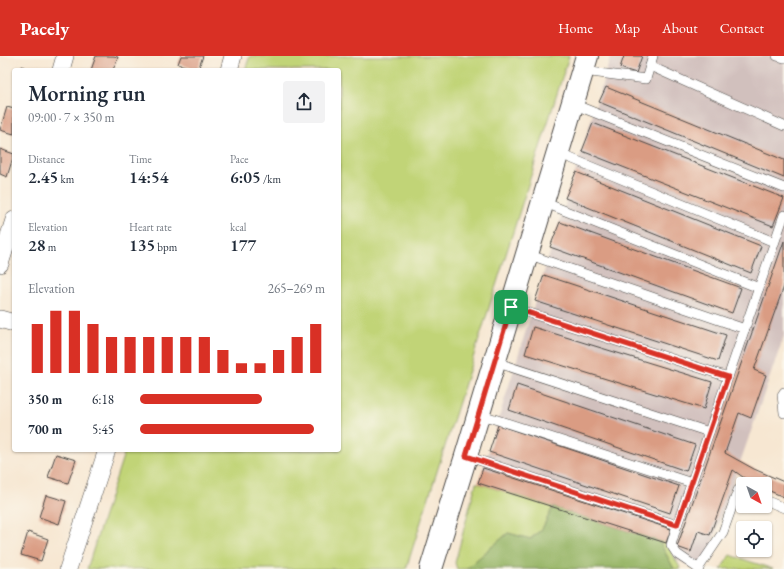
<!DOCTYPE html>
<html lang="en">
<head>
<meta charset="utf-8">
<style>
	body { margin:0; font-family:"EB Garamond",serif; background:#f2f2f3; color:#1f2937; height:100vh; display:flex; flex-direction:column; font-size:15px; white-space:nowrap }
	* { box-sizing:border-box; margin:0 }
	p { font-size:13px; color:#747a83 }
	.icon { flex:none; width:22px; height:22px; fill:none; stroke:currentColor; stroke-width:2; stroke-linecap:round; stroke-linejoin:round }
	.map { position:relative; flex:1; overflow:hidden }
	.side { position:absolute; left:12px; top:12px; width:329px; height:384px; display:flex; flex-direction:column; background:#fff; border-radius:4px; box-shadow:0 1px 3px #0004 }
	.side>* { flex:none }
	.needle { width:26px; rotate:140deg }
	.controls { position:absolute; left:736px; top:421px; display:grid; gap:8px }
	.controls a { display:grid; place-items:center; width:36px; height:36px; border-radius:4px; background:#fff; box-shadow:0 1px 3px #0004; font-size:20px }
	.pin { position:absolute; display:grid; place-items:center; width:34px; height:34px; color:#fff; margin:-17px; border-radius:8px; box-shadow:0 2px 6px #0006 }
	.round { display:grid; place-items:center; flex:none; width:42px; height:42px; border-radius:4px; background:#f2f2f3 }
	.overview { display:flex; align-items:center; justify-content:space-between; height:68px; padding:0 16px }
	h1 { font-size:22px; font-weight:600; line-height:30px }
	.metrics { display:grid; grid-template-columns:repeat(3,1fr); gap:6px; height:68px; padding:4px 16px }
	.metrics div { display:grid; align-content:center }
	.metrics b { font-size:17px; font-weight:600 }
	.metrics small { font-size:11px; font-weight:400 }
	.metrics p { font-size:11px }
	.chart { height:112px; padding:8px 16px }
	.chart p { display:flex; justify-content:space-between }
	.chart svg { width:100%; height:72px; margin-top:4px; stroke:#d93025; stroke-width:6 }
	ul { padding:0 16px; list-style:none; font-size:13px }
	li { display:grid; grid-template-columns:64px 48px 1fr; align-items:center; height:30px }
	li i { height:10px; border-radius:5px; background:#d93025 }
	header { display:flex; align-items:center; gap:24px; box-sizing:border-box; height:56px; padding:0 20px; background:#d93025; color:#fff }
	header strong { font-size:19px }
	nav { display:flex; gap:22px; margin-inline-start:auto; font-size:14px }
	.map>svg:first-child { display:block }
</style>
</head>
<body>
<header>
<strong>Pacely</strong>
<nav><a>Home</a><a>Map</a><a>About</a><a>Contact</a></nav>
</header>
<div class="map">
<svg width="784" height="513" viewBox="0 0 784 513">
	<rect width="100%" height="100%" fill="#fbf7ec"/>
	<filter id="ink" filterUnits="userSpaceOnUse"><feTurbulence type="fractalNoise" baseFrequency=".025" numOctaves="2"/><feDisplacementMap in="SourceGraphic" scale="8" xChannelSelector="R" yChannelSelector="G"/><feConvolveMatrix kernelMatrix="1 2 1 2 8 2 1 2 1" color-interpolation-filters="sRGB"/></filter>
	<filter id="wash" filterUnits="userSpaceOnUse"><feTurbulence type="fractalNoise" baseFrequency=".012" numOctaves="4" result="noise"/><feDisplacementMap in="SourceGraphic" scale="16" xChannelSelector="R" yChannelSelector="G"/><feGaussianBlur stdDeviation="0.9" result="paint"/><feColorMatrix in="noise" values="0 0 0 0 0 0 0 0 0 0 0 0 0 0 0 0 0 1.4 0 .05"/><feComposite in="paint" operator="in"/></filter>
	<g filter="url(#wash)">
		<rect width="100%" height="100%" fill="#f7e7d2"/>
		<polygon fill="#d1c0bd" points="611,0 784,0 784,280 703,513 475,439"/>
		<g fill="#c1d477" stroke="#768051">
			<polygon points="250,0 569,0 406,513 87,513 125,394 339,394 339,14 245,14"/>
			<polygon points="476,427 478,427 553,451 542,473 530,483 508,477 466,513 457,513 455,507"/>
			<polygon points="659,485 666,487 681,513 674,513"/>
			<polygon points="730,499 773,513 721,513"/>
		</g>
		<polygon fill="#98b668" stroke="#62704a" points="553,451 659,485 674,513 466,513 508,477 531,483 542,473"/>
		<g id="blocks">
			<g fill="#da9c83">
				<polygon points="96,0 114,0 118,1 113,14 91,14"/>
				<polygon points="181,0 203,0 198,14 178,8"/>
				<polygon points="624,0 642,0 636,17 620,12"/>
				<polygon points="22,10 32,14 21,14"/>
				<polygon points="606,31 784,104 784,122 599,46"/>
				<polygon points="7,51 14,53 14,78 0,74"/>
				<polygon points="593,67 784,142 773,170 582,95"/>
				<polygon points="0,93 14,98 7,121 0,118"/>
				<polygon points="576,116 761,190 751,217 565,142"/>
				<polygon points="560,166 741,232 732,257 550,191"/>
				<polygon points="784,185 784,230 754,314 766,319 751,362 739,357 725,397 754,413 784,426 784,441 765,433 765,428 753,428 750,426 733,414 710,479 698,475 691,496 677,491"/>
				<polygon points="544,219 726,279 718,305 535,245"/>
				<polygon points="533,271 712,326 704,353 525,298"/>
				<polygon points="517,329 695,389 686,415 509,354"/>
				<polygon points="498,369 679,430 670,457 489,396"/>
				<polygon points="56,398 76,404 68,427 48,421"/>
				<polygon points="483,412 671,473 666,487 478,427"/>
				<polygon points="46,439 66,445 59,468 39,461"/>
				<polygon points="28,476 48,483 41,505 21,499"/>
			</g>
		</g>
	</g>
	<g filter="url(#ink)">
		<use href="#blocks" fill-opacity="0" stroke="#4a4744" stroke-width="1"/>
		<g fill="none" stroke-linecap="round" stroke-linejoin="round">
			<g stroke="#4a4744" stroke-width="10">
				<g id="lane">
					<polyline points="777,0 784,2"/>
					<polyline points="650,10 784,70"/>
					<polyline points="583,15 646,23 653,0"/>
					<polyline points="573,48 784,132"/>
					<polyline points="558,97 774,186"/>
					<polyline points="543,146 759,232"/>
					<polyline points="527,198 745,273"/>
					<polyline points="511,251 728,321"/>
					<polyline points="495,306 709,376"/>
					<polyline points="784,336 782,339 784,357"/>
					<polyline points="479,358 692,427"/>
					<polyline points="466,400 677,469"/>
					<polyline points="765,444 784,452"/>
					<polyline points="698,513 723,476 738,434 743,436"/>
					<polyline points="699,513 677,498 671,489 677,469 784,159"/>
				</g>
			</g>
			<g stroke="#4a4744" stroke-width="18">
				<g id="street">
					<polyline points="61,14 65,0"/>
					<polyline points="229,14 233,0"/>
					<polyline points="0,208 14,164"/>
					<polyline points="0,263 14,267"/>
					<polyline points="68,513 107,394"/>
				</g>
			</g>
			<g stroke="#4a4744" stroke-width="24">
				<polyline id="secondary" points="431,513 466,400 587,0"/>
			</g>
			<use href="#lane" stroke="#fff" stroke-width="9"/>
			<use href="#street" stroke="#fff" stroke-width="17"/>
			<use href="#secondary" stroke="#fff" stroke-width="22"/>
		</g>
	</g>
	<g fill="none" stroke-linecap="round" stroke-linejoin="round" filter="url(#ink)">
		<g stroke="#fff" stroke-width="8">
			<polygon id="route" points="511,251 728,321 677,469 466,400"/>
		</g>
		<use href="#route" stroke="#d93025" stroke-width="5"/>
	</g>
</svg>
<div class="controls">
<a><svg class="needle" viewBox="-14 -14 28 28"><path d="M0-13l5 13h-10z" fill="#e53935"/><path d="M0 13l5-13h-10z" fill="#747a83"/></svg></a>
<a><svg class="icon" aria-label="locate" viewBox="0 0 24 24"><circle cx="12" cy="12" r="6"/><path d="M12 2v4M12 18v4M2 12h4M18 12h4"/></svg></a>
</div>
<div class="pin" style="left:511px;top:251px;background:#1e9e55"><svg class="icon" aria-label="arrive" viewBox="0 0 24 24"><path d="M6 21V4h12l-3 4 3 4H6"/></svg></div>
<section class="side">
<div class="overview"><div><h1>Morning run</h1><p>09:00 · 7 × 350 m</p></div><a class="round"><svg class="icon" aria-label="share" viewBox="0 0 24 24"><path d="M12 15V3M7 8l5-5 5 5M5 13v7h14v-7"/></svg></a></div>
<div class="metrics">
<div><p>Distance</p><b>2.45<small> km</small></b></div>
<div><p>Time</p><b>14:54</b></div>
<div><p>Pace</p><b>6:05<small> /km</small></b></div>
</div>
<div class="metrics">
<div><p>Elevation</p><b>28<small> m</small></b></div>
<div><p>Heart rate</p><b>135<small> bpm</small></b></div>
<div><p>kcal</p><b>177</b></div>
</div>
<div class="chart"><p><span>Elevation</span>265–269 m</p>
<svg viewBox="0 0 160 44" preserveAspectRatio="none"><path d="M5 44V14M15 44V6M25 44V6M35 44V14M45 44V22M55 44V22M65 44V22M75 44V22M85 44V22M95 44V22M105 44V30M115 44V38M125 44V38M135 44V30M145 44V22M155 44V14"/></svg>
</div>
<ul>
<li><b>350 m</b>6:18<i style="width:66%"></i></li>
<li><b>700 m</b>5:45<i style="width:94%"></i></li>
</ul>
</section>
</div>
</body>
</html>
